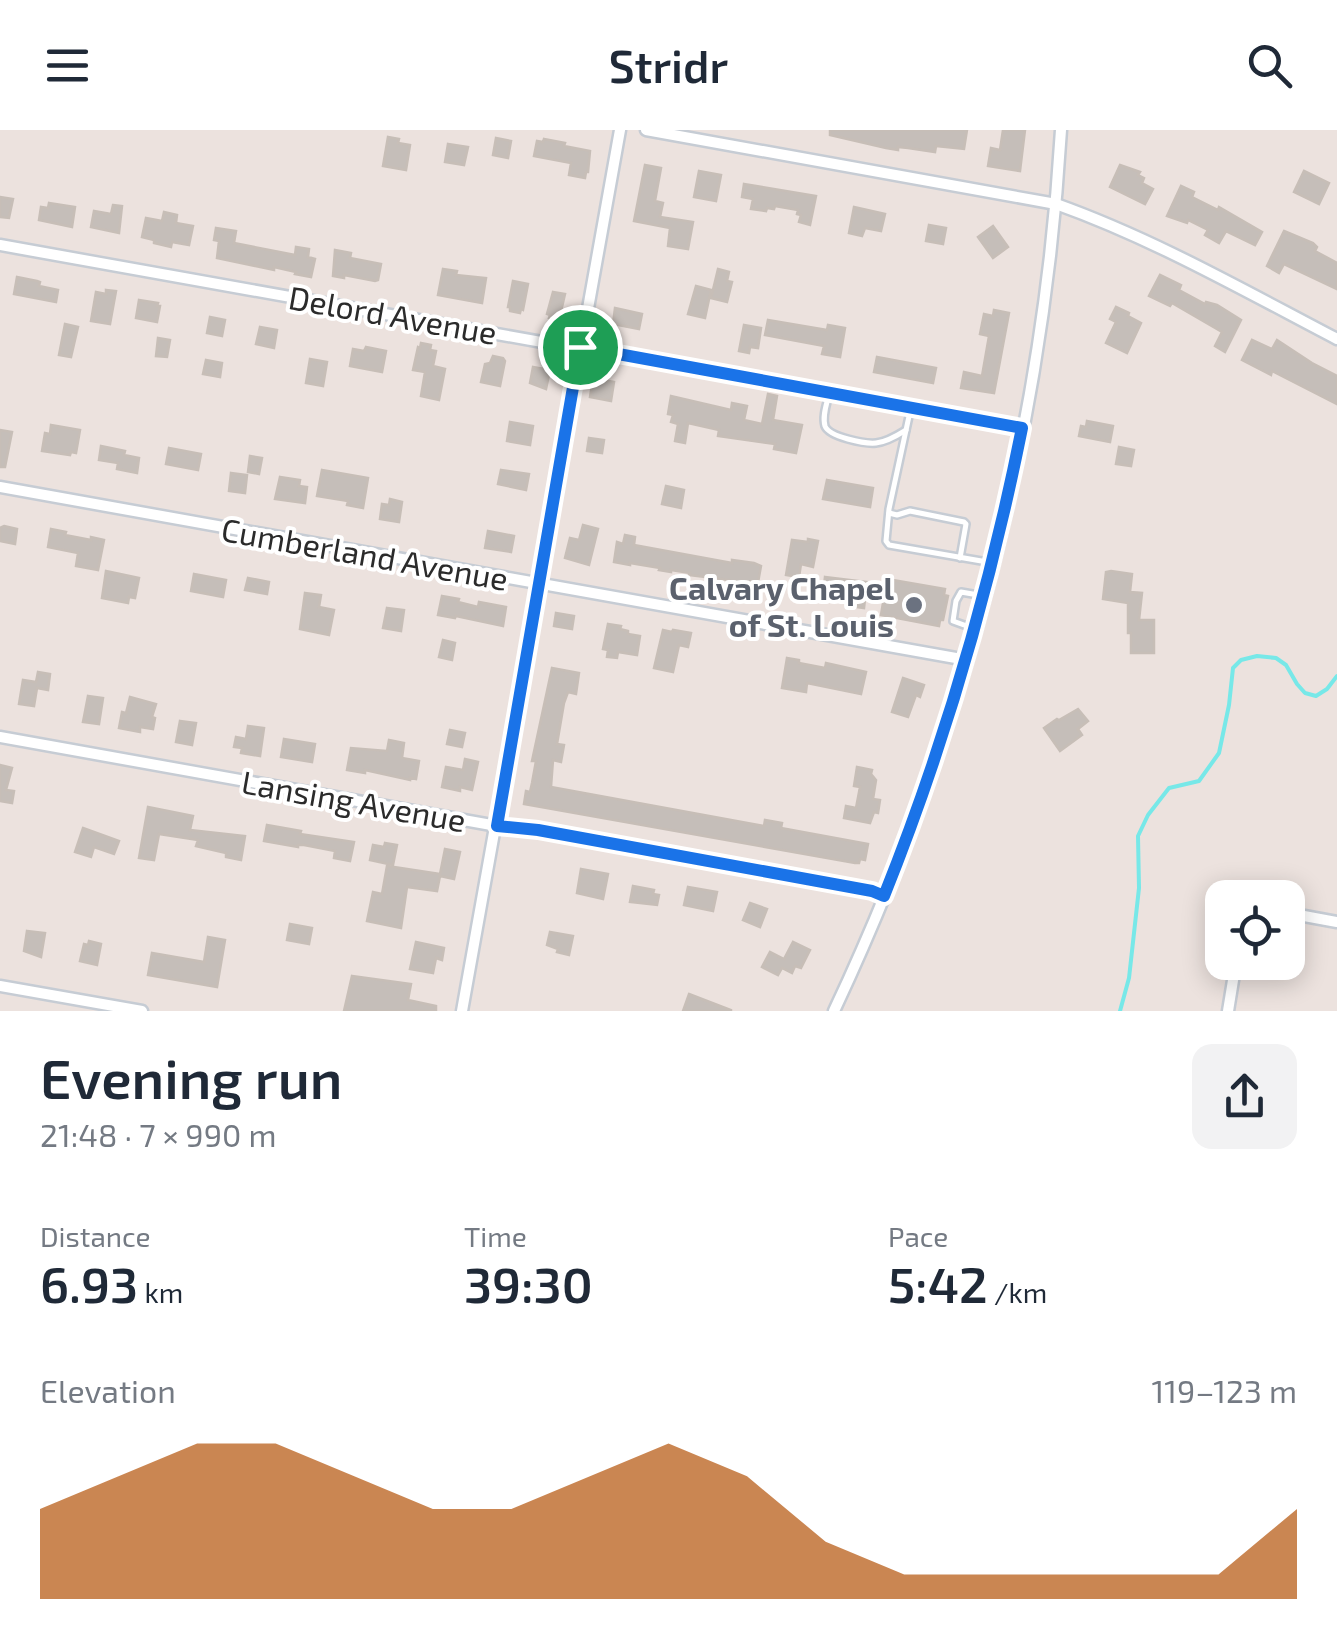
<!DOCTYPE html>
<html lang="en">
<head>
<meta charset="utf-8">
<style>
	body { margin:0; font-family:"Exo 2",sans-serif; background:#f2f2f3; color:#1f2937; height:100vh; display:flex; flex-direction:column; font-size:38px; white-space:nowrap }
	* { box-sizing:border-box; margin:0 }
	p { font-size:32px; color:#747a83 }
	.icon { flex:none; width:55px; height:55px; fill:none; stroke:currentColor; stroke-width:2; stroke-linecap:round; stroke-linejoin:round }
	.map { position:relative; height:881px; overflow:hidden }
	.sheet { display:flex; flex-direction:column; background:#fff; flex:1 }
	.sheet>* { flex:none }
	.fabs { position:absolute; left:1205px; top:750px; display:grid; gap:20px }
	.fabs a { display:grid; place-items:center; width:100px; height:100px; border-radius:20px; background:#fff; box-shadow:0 5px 25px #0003; font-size:50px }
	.pin { position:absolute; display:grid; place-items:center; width:85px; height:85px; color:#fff; margin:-42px; border:5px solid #fff; border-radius:50%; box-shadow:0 2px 10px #0007 }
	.round { display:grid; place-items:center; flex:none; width:105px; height:105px; border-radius:20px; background:#f2f2f3 }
	.headline { display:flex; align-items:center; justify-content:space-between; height:170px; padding:0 40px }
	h1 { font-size:55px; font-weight:600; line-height:75px }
	.figures { display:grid; grid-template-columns:repeat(3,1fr); gap:15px; height:170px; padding:10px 40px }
	.figures div { display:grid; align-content:center }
	.figures b { font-size:50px; font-weight:600 }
	.figures small { font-size:28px; font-weight:400 }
	.figures p { font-size:28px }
	.chart { height:280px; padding:20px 40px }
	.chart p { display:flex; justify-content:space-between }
	.chart svg { width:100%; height:180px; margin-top:10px; fill:#b45309; opacity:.7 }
	header { display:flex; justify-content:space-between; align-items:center; height:130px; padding:0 40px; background:#fff; font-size:45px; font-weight:600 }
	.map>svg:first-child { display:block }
</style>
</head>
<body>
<header><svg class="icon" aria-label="menu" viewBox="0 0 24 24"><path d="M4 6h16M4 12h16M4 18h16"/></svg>Stridr<svg class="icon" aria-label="search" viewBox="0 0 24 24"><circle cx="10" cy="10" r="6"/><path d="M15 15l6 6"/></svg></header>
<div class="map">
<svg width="1337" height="881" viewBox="0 0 1337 881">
	<rect width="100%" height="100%" fill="#ece2de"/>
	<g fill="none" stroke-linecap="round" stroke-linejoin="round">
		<polyline stroke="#77e8e8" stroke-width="4" points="1120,881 1129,848 1139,758 1138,706 1148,685 1169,658 1199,651 1219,623 1229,575 1233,538 1241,530 1257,526 1276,528 1286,535 1297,554 1305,563 1316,566 1327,559 1337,546"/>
	</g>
	<g fill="#c5beb9" stroke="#c7beb7" stroke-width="2.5">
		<polygon points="830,0 967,0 964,19 936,16 935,22 908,18 898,17 898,20 886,18 830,5"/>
		<polygon points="1003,0 1025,0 1020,41 988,36 991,18 1000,20"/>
		<polygon points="388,7 399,9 398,13 410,15 406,40 383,36"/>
		<polygon points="496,8 511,11 508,28 493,25"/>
		<polygon points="544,9 565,13 564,16 590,21 588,42 586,42 585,48 569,45 571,33 534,26 537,11 543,12"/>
		<polygon points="448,14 468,17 464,35 445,32"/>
		<polygon points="645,35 661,38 655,71 663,73 660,87 693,92 688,119 668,116 670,98 634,91"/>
		<polygon points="1120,35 1140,42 1138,45 1144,48 1142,53 1153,59 1145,74 1110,57"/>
		<polygon points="699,41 721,45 716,71 694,67"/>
		<polygon points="1304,41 1329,53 1319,74 1294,62"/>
		<polygon points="744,54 816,66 810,95 799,92 801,85 797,84 798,80 775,76 774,79 767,78 766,81 751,79 753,69 742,67"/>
		<polygon points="1181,56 1194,62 1192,67 1218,80 1219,77 1262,102 1255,115 1226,101 1219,113 1205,105 1208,100 1188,90 1187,93 1167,86"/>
		<polygon points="0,67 13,69 9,88 0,87"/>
		<polygon points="49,73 75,77 72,97 39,90 41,77 48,78"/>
		<polygon points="113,75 122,76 119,103 91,97 94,81 111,84"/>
		<polygon points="854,77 885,84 881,101 865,98 862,106 849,103"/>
		<polygon points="164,82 177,85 176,93 193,96 189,115 172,112 171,117 154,113 154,110 142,107 146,88 162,91"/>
		<polygon points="929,95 946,98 943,114 926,111"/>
		<polygon points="993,96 1008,117 993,128 978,107"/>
		<polygon points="216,98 236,101 234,113 295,125 296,117 309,119 308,127 315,129 311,147 295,144 296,142 274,137 274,140 217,128 219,111 214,110"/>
		<polygon points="1284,101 1313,113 1317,117 1315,121 1337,133 1337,159 1284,134 1279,143 1267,136"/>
		<polygon points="335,120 351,123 350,128 381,134 378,150 375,151 344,145 344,148 333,146"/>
		<polygon points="443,139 457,141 456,145 486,148 482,173 438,165"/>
		<polygon points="718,139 729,142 727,151 732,152 727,172 711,168"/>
		<polygon points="1160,145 1181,155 1179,160 1205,174 1206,172 1217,175 1241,190 1225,222 1215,216 1222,202 1172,173 1170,176 1149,166"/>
		<polygon points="17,147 37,151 40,152 39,156 58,160 56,172 14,164"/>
		<polygon points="513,151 528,154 523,180 521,179 520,183 510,181 510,177 508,177"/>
		<polygon points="696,156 711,160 705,188 688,184"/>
		<polygon points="106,160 116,161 110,194 91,191 96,162 106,164"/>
		<polygon points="553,162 565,164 559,190 549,188 550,185 547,184"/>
		<polygon points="139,170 158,173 157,176 160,176 157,192 136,188"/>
		<polygon points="1116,177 1129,183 1128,186 1141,193 1127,223 1106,213 1116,192 1110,189"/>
		<polygon points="615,178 642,184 639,199 613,194"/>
		<polygon points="994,180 1009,183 994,263 961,258 964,242 982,246 989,206 980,204 984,184 993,186"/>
		<polygon points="210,187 225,190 222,206 207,203"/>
		<polygon points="768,190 827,200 828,195 845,198 840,227 822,224 824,216 765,205"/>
		<polygon points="65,194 78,197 71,227 59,225"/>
		<polygon points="744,195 761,198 758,218 750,217 749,223 739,221"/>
		<polygon points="260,197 277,200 274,218 256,214"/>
		<polygon points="158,208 170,210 167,227 156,226"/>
		<polygon points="1252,210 1272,219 1277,210 1312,233 1337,246 1337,274 1272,241 1271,245 1242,230"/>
		<polygon points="421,213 431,215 430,220 436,221 433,236 445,239 439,270 421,266 425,242 413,240 418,217 420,218"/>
		<polygon points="366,217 386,221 382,242 350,236 353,219 364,221"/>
		<polygon points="493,226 503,228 505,231 500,256 481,252 485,234 490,233"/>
		<polygon points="877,227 936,238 933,253 874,242"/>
		<polygon points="310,229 327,232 323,256 306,253"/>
		<polygon points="206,230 222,233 220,247 203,244"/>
		<polygon points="533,237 550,240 546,259 530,253"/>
		<polygon points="593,248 614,252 611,271 590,267"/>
		<polygon points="768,264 777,266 773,290 802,295 796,323 774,319 775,314 718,306 719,300 688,293 685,313 675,311 678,294 671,292 673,285 668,284 671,266 731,280 732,273 747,276 744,290 762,294"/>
		<polygon points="1087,291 1113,296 1110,312 1079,306 1081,296 1086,297"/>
		<polygon points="510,292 533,296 530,315 507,311"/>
		<polygon points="51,295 80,300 76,323 71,322 70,325 42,321 45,303 50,304"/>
		<polygon points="0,300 12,302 5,337 0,337"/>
		<polygon points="589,308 604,310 602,323 587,321"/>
		<polygon points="101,316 125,321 124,325 139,328 137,343 117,339 118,333 99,330"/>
		<polygon points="1119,317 1134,320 1131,336 1116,334"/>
		<polygon points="169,318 201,324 198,340 166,334"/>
		<polygon points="250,326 262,328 259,344 248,342"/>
		<polygon points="322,340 368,348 363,378 347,375 348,371 317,366"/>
		<polygon points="501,340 529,344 526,360 498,354"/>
		<polygon points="231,343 247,345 245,363 229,361"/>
		<polygon points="280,347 300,350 299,356 307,357 305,373 275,369"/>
		<polygon points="827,350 873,358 870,377 823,369"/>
		<polygon points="666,356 684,360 681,378 662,374"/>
		<polygon points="390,369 402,372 399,392 380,389 382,374 389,375"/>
		<polygon points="583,395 598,399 589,435 565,428 570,408 579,410"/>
		<polygon points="4,396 17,399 15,414 0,411 0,398"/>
		<polygon points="51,399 66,402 65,405 91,410 91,407 104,410 98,440 76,436 78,423 48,417"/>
		<polygon points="488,401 514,406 511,422 485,418"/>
		<polygon points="625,405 635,407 634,415 732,433 732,430 754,433 761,436 757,458 745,456 744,460 727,457 729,450 689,445 690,443 671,440 671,442 659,440 660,438 630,433 630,435 614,432 617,412 623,414"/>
		<polygon points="808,409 818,411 813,437 801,434 799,447 786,445 792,410 808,412"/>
		<polygon points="106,441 139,448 135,468 129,467 128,473 102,468"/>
		<polygon points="1111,441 1132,444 1130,462 1142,463 1139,490 1154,490 1154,523 1131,523 1131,503 1128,503 1128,473 1103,469 1106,442"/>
		<polygon points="194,444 226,450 223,467 191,461"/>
		<polygon points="825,447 867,452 864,478 849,476 850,468 823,464"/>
		<polygon points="248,448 269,452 267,464 245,460"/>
		<polygon points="887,449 945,459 944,465 948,466 943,490 940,490 939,496 881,485"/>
		<polygon points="305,463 321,465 319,477 334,480 329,505 300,499"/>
		<polygon points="442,466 459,469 458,472 478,477 479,472 506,477 503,496 456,486 455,488 438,485"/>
		<polygon points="387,478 404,480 401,501 383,498"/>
		<polygon points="556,483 574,486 572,499 554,496"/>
		<polygon points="608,494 621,496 620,499 628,501 628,504 640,506 637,525 618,522 617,528 607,527 608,520 603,519"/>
		<polygon points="663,500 672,502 673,500 691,503 688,517 679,515 673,542 654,538"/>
		<polygon points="443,510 455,513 452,530 439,527"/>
		<polygon points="787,528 799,530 799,533 825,538 826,533 866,542 861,564 807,553 806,562 782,558"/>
		<polygon points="552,538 579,543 576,564 568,562 564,573 557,614 564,615 561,632 553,630 551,657 764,696 765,690 782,693 781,698 868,714 865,730 860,729 859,733 855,733 524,674 526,661 530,662 532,653 536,631 532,631"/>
		<polygon points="38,542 50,544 48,560 37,558 34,576 19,574 23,550 36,552"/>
		<polygon points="903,548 924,555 920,567 916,565 908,587 892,582"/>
		<polygon points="88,566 103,568 99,594 83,592"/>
		<polygon points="130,567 156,574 152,587 155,588 153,599 140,597 140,602 119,598 122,582 126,583"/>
		<polygon points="1078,579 1088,591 1078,599 1082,605 1060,621 1044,598 1057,589 1059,590"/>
		<polygon points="180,591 196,593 192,615 176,612"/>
		<polygon points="248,596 264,598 260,626 241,623 242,618 234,617 236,607 246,609"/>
		<polygon points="450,600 465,603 462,617 447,614"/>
		<polygon points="284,609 315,614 312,632 281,627"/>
		<polygon points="389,610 404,613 402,628 419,631 416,649 410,648 410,650 365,640 365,643 347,640 351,618 387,621"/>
		<polygon points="465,629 478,632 472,660 460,657 460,661 442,657 446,637 463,640"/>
		<polygon points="0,635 12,638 6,660 14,661 12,673 0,671"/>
		<polygon points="857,637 872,640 871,644 876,650 873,669 880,670 878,683 874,682 870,693 844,688 846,676 856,678 860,657 854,656"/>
		<polygon points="148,677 193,686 190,700 245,706 241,730 226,727 226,723 196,716 198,710 159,704 154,730 139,728"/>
		<polygon points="267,695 301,701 300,704 354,712 350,731 334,728 335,721 304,715 298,715 298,717 264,711"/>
		<polygon points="83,698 119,711 114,724 94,717 91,727 75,722"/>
		<polygon points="385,713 397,715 393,735 370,730 373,715 384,717"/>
		<polygon points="445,719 460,722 454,749 440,746 437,761 407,757 401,798 367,791 373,762 382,764 387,736 440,744"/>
		<polygon points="581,739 608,744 603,769 577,763"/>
		<polygon points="633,756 654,760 653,764 659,765 657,775 630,772"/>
		<polygon points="688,757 717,762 713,781 684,775"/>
		<polygon points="750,773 767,779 760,797 743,790"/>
		<polygon points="290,794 312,798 309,814 287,810"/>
		<polygon points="27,801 45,803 41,827 24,821"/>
		<polygon points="550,802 573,806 569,825 557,822 558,819 547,815"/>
		<polygon points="208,807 225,810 217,857 148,845 152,823 204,832"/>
		<polygon points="89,811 101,814 97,835 80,831 84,814 88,815"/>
		<polygon points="416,812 444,818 442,830 436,828 433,843 410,839"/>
		<polygon points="793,812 810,820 801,838 795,836 792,843 782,838 778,845 762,837 770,822 784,829"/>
		<polygon points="352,846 411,854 408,870 436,876 436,881 344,881"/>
		<polygon points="689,864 731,880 731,881 683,881"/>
	</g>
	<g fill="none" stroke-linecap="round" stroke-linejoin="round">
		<g stroke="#c6ccd4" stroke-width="10">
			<g id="lane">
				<path d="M829 264C827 273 822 286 825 296 829 307 865 314 876 313 887 312 898 305 906 300"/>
				<polyline points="911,277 889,379 886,411 889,415 993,433"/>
				<polyline points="889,383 897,385 910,381 964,392 966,394 960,428"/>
				<polyline points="975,499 953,491 956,471 961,462 984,466"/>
				<polyline points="1237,768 1247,763 1258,768"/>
			</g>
		</g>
		<g stroke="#c6ccd4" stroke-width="15">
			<g id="street">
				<path d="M646 0 1056 74C1154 109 1245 161 1337 209"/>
				<polyline points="0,115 1022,298"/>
				<polyline points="0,357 967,530"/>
				<polyline points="0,607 497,696 538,700 872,761 884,766"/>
				<polyline points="1288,783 1337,792"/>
				<polyline points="0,856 142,881"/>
				<polyline points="462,881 620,0"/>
				<path d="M834 881C963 607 1043 303 1061 0"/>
				<polyline points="1228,881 1236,832"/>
			</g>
		</g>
		<use href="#lane" stroke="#fff" stroke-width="5"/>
		<use href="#street" stroke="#fff" stroke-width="10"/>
	</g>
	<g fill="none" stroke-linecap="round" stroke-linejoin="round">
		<g stroke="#fff" stroke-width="20">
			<path id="route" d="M580 217 1022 298C990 458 945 614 884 766L872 761 538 700 497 696Z"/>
		</g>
		<use href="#route" stroke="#1a73e8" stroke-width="12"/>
	</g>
	<circle fill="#6b7280" stroke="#fff" stroke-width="4" cx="914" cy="475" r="10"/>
	<g text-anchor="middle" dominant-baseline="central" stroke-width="8" stroke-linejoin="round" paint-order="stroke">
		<g font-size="32" fill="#2b2b2b" stroke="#fff">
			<text transform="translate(393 184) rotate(10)">Delord Avenue</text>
			<text transform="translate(365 423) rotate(10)">Cumberland Avenue</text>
			<text transform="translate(354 670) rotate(10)">Lansing Avenue</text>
		</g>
		<g font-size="32" font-weight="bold" fill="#5b616d" stroke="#fff" text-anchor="end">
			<text x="894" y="457">Calvary Chapel<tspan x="894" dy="37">of St. Louis</tspan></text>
		</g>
	</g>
</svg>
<div class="fabs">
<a><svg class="icon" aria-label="locate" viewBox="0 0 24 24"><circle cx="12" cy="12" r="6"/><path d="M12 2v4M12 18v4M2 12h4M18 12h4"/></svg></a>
</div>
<div class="pin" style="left:580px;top:217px;background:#1e9e55"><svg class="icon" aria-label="arrive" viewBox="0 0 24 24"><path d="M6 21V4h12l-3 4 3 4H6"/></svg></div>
</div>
<section class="sheet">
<div class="headline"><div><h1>Evening run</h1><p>21:48 · 7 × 990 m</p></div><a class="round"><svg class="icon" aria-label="share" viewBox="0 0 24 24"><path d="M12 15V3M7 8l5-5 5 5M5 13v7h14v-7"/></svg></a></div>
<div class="figures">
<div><p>Distance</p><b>6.93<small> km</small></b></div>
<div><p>Time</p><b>39:30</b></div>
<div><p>Pace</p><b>5:42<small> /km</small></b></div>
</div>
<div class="chart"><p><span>Elevation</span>119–123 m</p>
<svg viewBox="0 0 160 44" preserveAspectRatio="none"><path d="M0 44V22L10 14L20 6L30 6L40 14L50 22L60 22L70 14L80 6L90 14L100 30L110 38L120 38L130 38L140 38L150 38L160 22V44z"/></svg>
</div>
</section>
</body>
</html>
